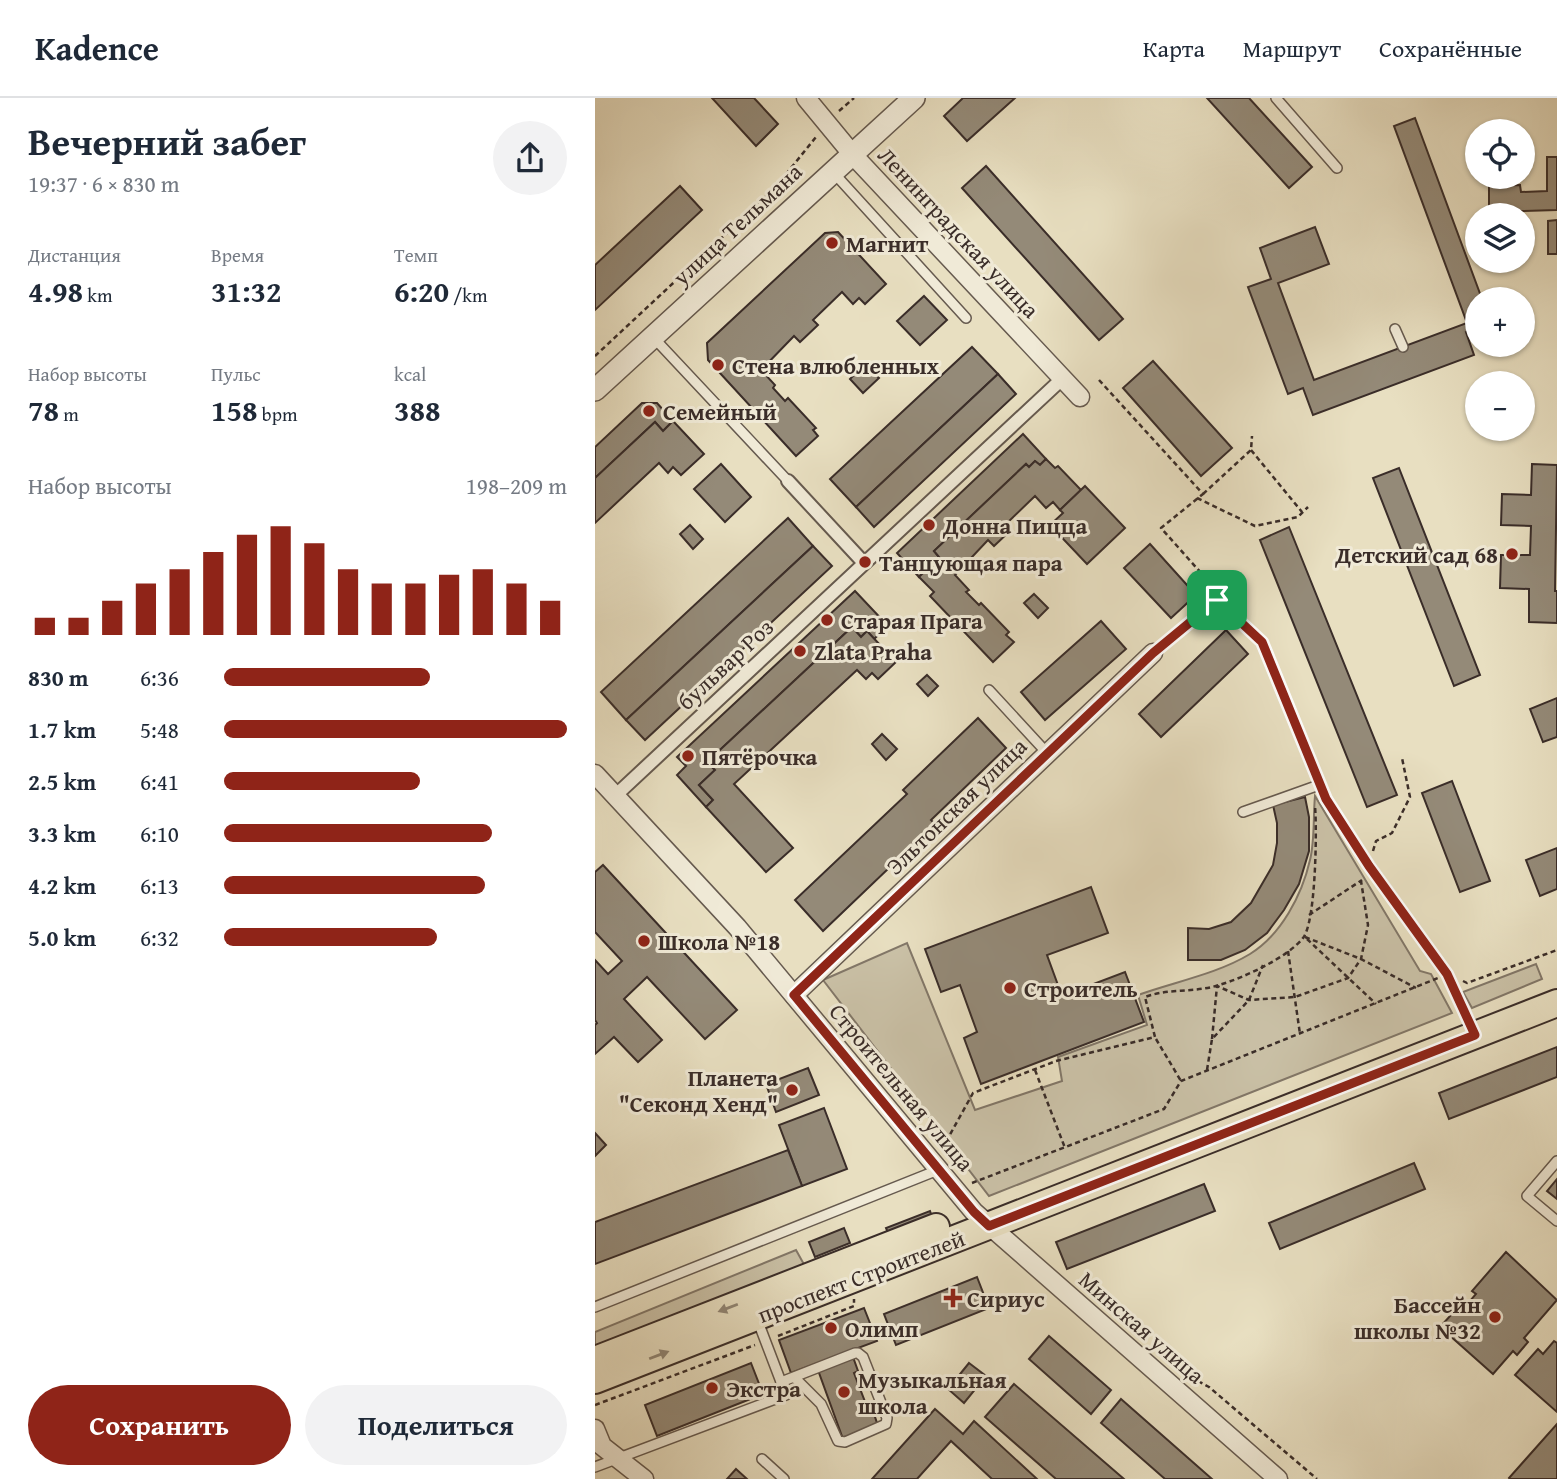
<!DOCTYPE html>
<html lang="ru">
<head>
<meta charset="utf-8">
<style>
	body { margin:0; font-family:"Gentium Book Plus",serif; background:#f2f2f3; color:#1f2937; height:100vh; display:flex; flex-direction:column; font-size:26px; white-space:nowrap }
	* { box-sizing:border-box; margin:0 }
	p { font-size:23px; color:#747a83 }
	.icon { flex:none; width:38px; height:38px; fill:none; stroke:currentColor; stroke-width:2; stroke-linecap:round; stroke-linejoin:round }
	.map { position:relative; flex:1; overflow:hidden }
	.sheet { display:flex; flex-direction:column; background:#fff; width:595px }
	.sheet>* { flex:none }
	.tools { position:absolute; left:870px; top:21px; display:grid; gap:14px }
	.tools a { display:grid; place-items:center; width:70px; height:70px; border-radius:50%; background:#fff; box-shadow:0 2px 5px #0004; font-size:35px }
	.pin { position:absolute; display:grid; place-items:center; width:60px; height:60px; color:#fff; margin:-30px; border-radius:14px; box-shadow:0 4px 10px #0006 }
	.round { display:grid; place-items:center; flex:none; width:74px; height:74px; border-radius:37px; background:#f2f2f3 }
	.head { display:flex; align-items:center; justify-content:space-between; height:119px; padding:0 28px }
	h1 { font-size:38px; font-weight:800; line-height:52px }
	.figures { display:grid; grid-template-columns:repeat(3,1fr); gap:10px; height:119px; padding:7px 28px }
	.figures div { display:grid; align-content:center }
	.figures b { font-size:30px; font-weight:800 }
	.figures small { font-size:19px; font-weight:400 }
	.figures p { font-size:19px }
	.chart { height:196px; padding:14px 28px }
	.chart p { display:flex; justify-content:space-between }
	.chart svg { width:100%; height:126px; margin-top:7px; stroke:#8f2418; stroke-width:6 }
	.cta { display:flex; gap:14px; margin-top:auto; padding:14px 28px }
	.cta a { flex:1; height:80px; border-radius:42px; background:#8f2418; color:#fff; font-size:28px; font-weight:800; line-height:80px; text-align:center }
	.cta a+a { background:#f2f2f3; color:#1f2937 }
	ul { padding:0 28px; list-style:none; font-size:23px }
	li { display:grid; grid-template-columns:112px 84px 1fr; align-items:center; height:52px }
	li i { height:18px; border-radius:9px; background:#8f2418 }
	header { display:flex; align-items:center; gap:42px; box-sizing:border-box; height:98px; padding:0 35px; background:#fff; border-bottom:2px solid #e0e1e3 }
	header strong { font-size:33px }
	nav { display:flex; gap:38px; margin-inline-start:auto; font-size:24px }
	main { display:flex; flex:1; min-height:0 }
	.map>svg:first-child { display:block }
</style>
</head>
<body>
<header>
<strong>Kadence</strong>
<nav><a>Карта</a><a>Маршрут</a><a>Сохранённые</a></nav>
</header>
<main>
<section class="sheet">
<div class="head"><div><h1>Вечерний забег</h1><p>19:37 · 6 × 830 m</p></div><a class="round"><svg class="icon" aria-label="share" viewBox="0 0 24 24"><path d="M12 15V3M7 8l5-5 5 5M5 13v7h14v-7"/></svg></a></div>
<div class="figures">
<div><p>Дистанция</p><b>4.98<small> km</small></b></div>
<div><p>Время</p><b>31:32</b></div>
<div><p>Темп</p><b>6:20<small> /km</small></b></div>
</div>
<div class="figures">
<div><p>Набор высоты</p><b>78<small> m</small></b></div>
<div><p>Пульс</p><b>158<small> bpm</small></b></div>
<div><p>kcal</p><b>388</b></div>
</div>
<div class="chart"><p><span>Набор высоты</span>198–209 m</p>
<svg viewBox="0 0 160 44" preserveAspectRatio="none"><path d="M5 44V38M15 44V38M25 44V32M35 44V26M45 44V21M55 44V15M65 44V9M75 44V6M85 44V12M95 44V21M105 44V26M115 44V26M125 44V23M135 44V21M145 44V26M155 44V32"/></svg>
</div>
<ul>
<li><b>830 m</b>6:36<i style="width:60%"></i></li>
<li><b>1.7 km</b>5:48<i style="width:100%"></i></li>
<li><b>2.5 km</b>6:41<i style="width:57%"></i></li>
<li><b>3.3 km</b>6:10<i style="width:78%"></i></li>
<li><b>4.2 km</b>6:13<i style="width:76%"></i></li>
<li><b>5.0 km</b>6:32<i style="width:62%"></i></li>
</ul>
<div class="cta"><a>Сохранить</a><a>Поделиться</a></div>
</section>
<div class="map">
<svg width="962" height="1381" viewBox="0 0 962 1381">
	<rect width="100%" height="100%" fill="#e8dfc1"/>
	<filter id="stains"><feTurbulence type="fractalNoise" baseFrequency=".00286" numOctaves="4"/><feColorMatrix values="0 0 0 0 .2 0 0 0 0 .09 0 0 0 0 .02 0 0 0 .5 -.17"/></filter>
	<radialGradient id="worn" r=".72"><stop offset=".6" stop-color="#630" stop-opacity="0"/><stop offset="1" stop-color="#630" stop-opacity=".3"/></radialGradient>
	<g fill="#cac1a7" stroke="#827768" stroke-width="2">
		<path d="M720 698 825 873 836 876 857 915 394 1098 228 882 312 845 380 1012 467 983 463 959 552 927 543 897C579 884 622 876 655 856 686 837 707 797 715 762 720 742 718 718 720 698Z"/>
		<polygon points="941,866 947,881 877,910 868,894"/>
		<polygon points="201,1152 211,1170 0,1255 0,1234"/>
	</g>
	<g fill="#948a78" stroke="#3a2d29" stroke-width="2">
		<polygon points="117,0 159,0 183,26 161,48"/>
		<polygon points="368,0 420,0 372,43 349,18"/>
		<polygon points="612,0 654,0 717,69 694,90"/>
		<polygon points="820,20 887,201 882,201 882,230 871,234 879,257 718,317 708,290 693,296 653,189 676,181 665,150 720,129 734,166 683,185 719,282 872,225 799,28"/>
		<polygon points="952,59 962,59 962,112 927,113 927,117 894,117 894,88 925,87 926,94 952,93"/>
		<polygon points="391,68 528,221 504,242 367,90"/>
		<polygon points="85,88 107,112 0,212 0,167"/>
		<polygon points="962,122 962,156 953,156 953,123"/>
		<polygon points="243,134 291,186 270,206 264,200 258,206 247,194 218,222 223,227 205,244 199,238 166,272 180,287 178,290 190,303 193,300 221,330 218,332 223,338 201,358 113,262 112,245 230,135"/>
		<polygon points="329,198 352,222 325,247 302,223"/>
		<polygon points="377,249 403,276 261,409 235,381"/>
		<polygon points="558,263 637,350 606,378 528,290"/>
		<polygon points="270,266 284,280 268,295 255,281"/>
		<polygon points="403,276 421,296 279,429 261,409"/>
		<polygon points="47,305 62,305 78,323 68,333 60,324 0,380 0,349"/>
		<polygon points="78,323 109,356 86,377 78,369 73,375 64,365 0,425 0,380 60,324 68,333"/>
		<polygon points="428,336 451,361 445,367 440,363 434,369 431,366 339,453 344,459 324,479 302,455"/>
		<polygon points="451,361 460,370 463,368 486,392 465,412 458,404 451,410 440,398 411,426 416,432 399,448 393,442 360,477 374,492 371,494 384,507 386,505 414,534 411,537 419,544 398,564 335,498 339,494 324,479 344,459 339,453 431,366 434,369 440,363 445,367"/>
		<polygon points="126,366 156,399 130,424 99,391"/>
		<polygon points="937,366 962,367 960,493 962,493 962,525 934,524 934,491 905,490 906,457 935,457 936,428 906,427 907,396 936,397"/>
		<polygon points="804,370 885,577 859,588 778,380"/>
		<polygon points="490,388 530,430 492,466 455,427 468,415 465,412"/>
		<polygon points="193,420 218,448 31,622 6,594"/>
		<polygon points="95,427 108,441 98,451 85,436"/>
		<polygon points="694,429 802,697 772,709 665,442"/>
		<polygon points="555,446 601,497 576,520 529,470"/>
		<polygon points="218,448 237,468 50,642 31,622"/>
		<polygon points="260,493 293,528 279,541 272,533 266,539 257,529 112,664 120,672 104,687 118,702 111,709 82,677 91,668 82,659"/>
		<polygon points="439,496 453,510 443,520 429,505"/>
		<polygon points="506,523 531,551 450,622 426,594"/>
		<polygon points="257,529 266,539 272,533 301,564 283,581 277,575 271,581 262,572 139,686 198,750 171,774 111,709 118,702 104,687 120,672 112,664"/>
		<polygon points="631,532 653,556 566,639 544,616"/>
		<polygon points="332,577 343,588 333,598 322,586"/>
		<polygon points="962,600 962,639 948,644 935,611"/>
		<polygon points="383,620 411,650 336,722 340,726 228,833 200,802 312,696 308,692"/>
		<polygon points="287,636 302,651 291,662 277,646"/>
		<polygon points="857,683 895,783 865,794 827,695"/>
		<polygon points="710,699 714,719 714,753 704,786 689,812 672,835 650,852 626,862 593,862 593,830 614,831 636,824 656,805 678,767 682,745 682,725 678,707"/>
		<polygon points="962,750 962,791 945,798 931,762"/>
		<polygon points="8,767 142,912 110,941 52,879 29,901 67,942 43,964 19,939 0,956 0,927 2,925 0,922 0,862 13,876 27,863 0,834 0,774"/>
		<polygon points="496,789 513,835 452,857 467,898 530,874 549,924 386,986 369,940 382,934 365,887 346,894 330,851"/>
		<polygon points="962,949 962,979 854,1021 844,995"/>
		<polygon points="213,970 224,997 181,1014 171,986"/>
		<polygon points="229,1010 252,1071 207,1088 184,1027"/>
		<polygon points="0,1035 11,1047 0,1058"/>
		<polygon points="193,1052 207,1088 0,1166 0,1124"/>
		<polygon points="819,1065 830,1091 685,1151 674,1125"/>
		<polygon points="962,1081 962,1101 952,1093"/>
		<polygon points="609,1086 620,1113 472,1171 461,1144"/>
		<polygon points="335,1113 340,1127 297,1144 291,1130"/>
		<polygon points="249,1130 255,1145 220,1159 214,1144"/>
		<polygon points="911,1154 962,1202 929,1240 933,1244 922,1257 918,1253 898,1276 845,1229 866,1206 870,1209 881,1196 877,1193"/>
		<polygon points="382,1179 394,1210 301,1247 289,1216"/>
		<polygon points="269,1210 282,1243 196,1275 184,1242"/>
		<polygon points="454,1238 516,1292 496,1316 434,1261"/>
		<polygon points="959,1243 962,1245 962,1314 920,1277 943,1251 948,1256"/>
		<polygon points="258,1259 263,1273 259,1275 274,1314 278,1313 283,1328 248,1341 223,1272"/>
		<polygon points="156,1265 168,1296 62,1338 50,1307"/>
		<polygon points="374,1265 391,1278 369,1305 353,1291"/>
		<polygon points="419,1286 529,1381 461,1381 390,1319"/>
		<polygon points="526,1301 617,1381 570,1381 506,1325"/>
		<polygon points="340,1311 368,1336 379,1323 442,1381 397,1381 356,1343 322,1381 277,1381"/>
		<polygon points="962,1326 962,1381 915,1381 914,1380"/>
		<polygon points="141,1371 152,1381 132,1381"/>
	</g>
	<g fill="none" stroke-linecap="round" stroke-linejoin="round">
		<g stroke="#665a4f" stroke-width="12">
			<g id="service">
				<polyline points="681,0 742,70"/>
				<polyline points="238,74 371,220"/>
				<polyline points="800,231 808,249"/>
				<polyline points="58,239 193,383"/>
				<polyline points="558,555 622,502 667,544 731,701 774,767 852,876 879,933"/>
				<polyline points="394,592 452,655"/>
				<polyline points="648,714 724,687"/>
				<polyline points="962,1063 932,1098 962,1123"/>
				<polyline points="0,1209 343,1072"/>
				<polyline points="186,1284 260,1255 263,1255 268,1259 292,1320 291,1326 250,1344 243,1343 226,1306 199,1279"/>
				<polyline points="167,1361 189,1381"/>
				<polyline points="0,1369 191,1297 162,1221"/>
			</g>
		</g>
		<g stroke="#665a4f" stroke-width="16">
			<g id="pedestrian">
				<polyline points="193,383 269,465"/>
				<polyline points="20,698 468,280"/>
			</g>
		</g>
		<g stroke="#665a4f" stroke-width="21">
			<g id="minor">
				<polyline points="211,0 258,57 485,299"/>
				<polyline points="0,676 142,829 379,1114 683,1381"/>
				<polyline points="199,897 558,555"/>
				<polyline points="0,1331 7,1348 49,1381"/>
			</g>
		</g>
		<g stroke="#665a4f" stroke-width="24">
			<polyline id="tertiary" points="0,292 319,0"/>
		</g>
		<g stroke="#3a2d29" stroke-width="30">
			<g id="primary">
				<polyline points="0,1262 341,1129"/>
				<polyline points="0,1282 962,905"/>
			</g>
		</g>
		<g stroke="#3a2d29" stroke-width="2.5" stroke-dasharray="5 3.5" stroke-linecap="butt">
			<polyline points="244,13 259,0"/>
			<polyline points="0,258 179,91 221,39"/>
			<polyline points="504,282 608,396 566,430 615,485 618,492"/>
			<polyline points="656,352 707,414"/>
			<polyline points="608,396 656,352 657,338"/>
			<polyline points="602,400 660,428 703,419 713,409"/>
			<polyline points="778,753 781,743 797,735 815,699 807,660"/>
			<polyline points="714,817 767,782"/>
			<polyline points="710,839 766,861 821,890"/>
			<polyline points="712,841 781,906"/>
			<polyline points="693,853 705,936"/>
			<polyline points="868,883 872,885 962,852"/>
			<polyline points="561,941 586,983"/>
			<polyline points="617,941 622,888 654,902 700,899 753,880 766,861 773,827 766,783"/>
			<polyline points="440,972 470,1050"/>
			<polyline points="612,972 617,941 654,902 668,867"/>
			<path d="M347 1051 378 995 461 963 560 939 550 899C574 890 600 895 624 887 648 880 692 860 708 840 721 824 722 731 720 708"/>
			<polyline points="377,1085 569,1011 586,983 843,880"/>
			<polyline points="183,1238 259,1208 259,1201"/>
			<polyline points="588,1275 614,1289 722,1381"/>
			<polyline points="0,1307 160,1247"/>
		</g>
		<use href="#service" stroke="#f0ead7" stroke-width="9"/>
		<use href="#pedestrian" stroke="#f0ead7" stroke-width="12"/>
		<use href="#minor" stroke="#f0ead7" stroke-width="18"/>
		<use href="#tertiary" stroke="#f0ead7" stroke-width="21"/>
		<use href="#primary" stroke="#e8dfc1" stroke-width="26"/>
	</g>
	<defs><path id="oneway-solid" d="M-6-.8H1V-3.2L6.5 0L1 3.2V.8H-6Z" transform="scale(1.75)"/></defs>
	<g fill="#918675">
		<use href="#oneway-solid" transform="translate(133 1210) rotate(159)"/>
		<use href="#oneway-solid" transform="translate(64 1257) rotate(-21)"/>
	</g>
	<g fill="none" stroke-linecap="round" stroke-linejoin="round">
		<g stroke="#fff" stroke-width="14">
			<polygon id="route" points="622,502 667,544 731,701 774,768 852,876 880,937 394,1128 379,1114 199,897 558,555"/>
		</g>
		<use href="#route" stroke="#8f2418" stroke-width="9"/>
	</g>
	<g fill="#8f2418" stroke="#f0ead7" stroke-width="2.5">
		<circle cx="237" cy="145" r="7"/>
		<circle cx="123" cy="267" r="7"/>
		<circle cx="54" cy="313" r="7"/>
		<circle cx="334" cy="427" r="7"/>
		<circle cx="917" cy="456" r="7"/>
		<circle cx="270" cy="464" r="7"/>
		<circle cx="232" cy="522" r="7"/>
		<circle cx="205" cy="553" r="7"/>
		<circle cx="93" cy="658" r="7"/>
		<circle cx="49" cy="843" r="7"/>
		<circle cx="415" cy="890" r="7"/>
		<circle cx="197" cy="992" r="7"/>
		<path d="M354.5 1189.5h7v7h7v7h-7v7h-7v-7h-7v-7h7z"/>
		<circle cx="900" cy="1219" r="7"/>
		<circle cx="236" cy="1230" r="7"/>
		<circle cx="117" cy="1290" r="7"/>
		<circle cx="249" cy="1294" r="7"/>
	</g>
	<g text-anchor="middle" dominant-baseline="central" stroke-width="6" stroke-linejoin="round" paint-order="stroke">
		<g font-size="23" fill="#3a2d29" stroke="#f0ead7">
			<text transform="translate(142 126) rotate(-43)">улица Тельмана</text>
			<text transform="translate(364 134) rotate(47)">Ленинградская улица</text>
			<text transform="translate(130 566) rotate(-43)">бульвар Роз</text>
			<text transform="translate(361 708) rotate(-44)">Эльтонская улица</text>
			<text transform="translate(307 989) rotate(50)">Строительная улица</text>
			<text transform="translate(266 1178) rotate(-21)">проспект Строителей</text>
			<text transform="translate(547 1229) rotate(41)">Минская улица</text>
		</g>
		<g font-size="23" font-weight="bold" fill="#3a2d29" stroke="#f0ead7" text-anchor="start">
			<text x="251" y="145">Магнит</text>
			<text x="137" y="267">Стена влюбленных</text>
			<text x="68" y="313">Семейный</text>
			<text x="348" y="427">Донна Пицца</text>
			<text x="903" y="456" text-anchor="end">Детский сад 68</text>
			<text x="284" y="464">Танцующая пара</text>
			<text x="246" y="522">Старая Прага</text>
			<text x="219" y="553">Zlata Praha</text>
			<text x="107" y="658">Пятёрочка</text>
			<text x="63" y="843">Школа №18</text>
			<text x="429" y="890">Строитель</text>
			<text x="183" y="979" text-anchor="end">Планета<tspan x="183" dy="26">"Секонд Хенд"</tspan></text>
			<text x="372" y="1200">Сириус</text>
			<text x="886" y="1206" text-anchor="end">Бассейн<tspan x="886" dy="26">школы №32</tspan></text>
			<text x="250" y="1230">Олимп</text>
			<text x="263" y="1281">Музыкальная<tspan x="263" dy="26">школа</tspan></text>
			<text x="131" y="1290">Экстра</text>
		</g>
	</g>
	<rect width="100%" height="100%" filter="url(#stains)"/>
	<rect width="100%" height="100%" fill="url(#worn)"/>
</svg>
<div class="tools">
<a><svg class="icon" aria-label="locate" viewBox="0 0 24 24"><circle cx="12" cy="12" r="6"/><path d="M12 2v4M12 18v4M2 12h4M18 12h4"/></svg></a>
<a><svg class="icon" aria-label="layers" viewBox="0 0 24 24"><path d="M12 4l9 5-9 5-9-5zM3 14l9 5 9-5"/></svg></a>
<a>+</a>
<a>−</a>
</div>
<div class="pin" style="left:622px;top:502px;background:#1e9e55"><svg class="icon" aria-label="arrive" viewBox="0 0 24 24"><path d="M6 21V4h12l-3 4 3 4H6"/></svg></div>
</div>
</main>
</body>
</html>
